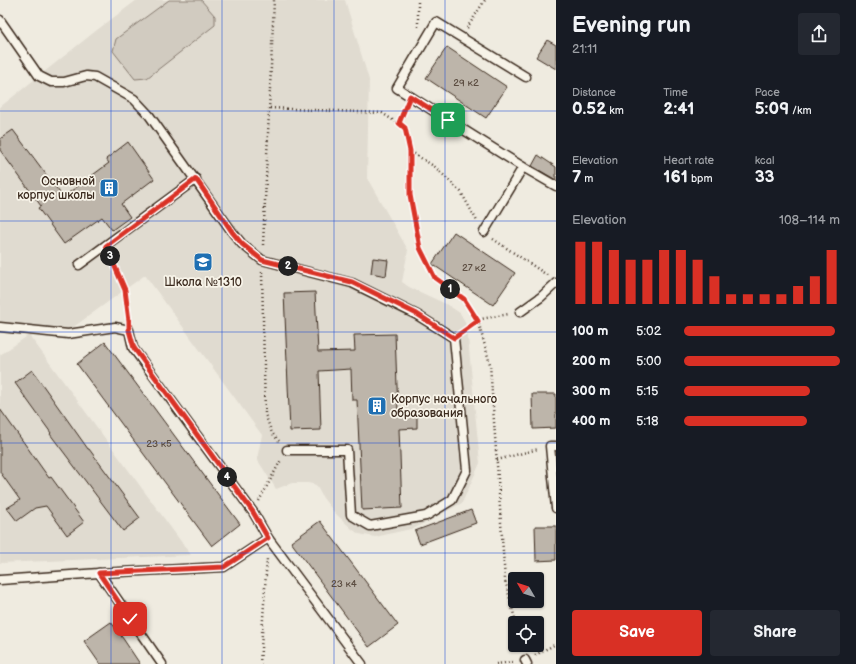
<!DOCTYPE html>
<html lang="en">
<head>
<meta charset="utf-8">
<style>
	body { margin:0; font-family:"Balsamiq Sans",sans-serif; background:#242831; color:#f1f3f6; height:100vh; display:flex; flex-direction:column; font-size:15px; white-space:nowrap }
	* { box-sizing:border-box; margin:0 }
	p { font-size:13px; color:#9ea1a6 }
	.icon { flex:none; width:22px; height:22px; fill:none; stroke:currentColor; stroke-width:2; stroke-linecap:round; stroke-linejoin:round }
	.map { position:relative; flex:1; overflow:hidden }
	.sheet { display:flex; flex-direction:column; background:#171b24; width:300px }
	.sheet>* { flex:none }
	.needle { width:26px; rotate:309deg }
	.tools { position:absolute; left:508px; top:572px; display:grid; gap:8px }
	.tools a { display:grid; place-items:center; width:36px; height:36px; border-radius:4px; background:#171b24; box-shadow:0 1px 3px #0004; font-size:20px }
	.pin { position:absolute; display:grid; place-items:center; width:34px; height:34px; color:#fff; margin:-17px; border-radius:8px; box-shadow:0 2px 6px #0006 }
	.km { position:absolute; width:20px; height:20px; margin:-10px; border-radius:50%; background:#222; color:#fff; font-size:11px; line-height:20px; text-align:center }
	.round { display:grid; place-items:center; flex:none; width:42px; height:42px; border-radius:4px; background:#242831 }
	.head { display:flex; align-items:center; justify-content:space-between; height:68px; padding:0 16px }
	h1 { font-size:22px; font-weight:600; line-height:30px }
	.figures { display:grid; grid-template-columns:repeat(3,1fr); gap:6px; height:68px; padding:4px 16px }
	.figures div { display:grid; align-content:center }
	.figures b { font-size:17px; font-weight:600 }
	.figures small { font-size:11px; font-weight:400 }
	.figures p { font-size:11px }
	.chart { height:112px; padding:8px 16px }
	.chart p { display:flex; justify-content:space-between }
	.chart svg { width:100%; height:72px; margin-top:4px; stroke:#d93025; stroke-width:6 }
	.action { display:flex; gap:8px; margin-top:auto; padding:8px 16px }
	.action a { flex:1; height:46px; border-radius:4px; background:#d93025; color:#fff; font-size:16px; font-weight:600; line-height:46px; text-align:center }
	.action a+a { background:#242831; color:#f1f3f6 }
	ul { padding:0 16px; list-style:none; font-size:13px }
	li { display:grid; grid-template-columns:64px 48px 1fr; align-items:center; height:30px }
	li i { height:10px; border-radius:5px; background:#d93025 }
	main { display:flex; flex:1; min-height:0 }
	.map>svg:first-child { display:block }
</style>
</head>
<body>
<main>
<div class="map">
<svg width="556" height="664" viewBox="0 0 556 664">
	<rect width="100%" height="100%" fill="#efebe0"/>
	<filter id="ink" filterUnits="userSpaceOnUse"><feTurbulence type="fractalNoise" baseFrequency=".025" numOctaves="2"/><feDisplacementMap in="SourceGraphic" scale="8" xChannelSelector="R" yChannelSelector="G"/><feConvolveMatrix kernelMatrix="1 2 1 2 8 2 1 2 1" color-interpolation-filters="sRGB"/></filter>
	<g filter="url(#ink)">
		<g fill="#e0dbd0">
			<polygon points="137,0 345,0 369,80 367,178 408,250 402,282 409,287 446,304 460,313 464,320 467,328 480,463 462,503 415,528 375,537 359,534 352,529 334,512 323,498 316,485 308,483 292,483 276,489 257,459 262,435 145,275 68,331 0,324 0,107 97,30"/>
			<polygon points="29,335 191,555 0,563 0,355"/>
		</g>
		<polygon fill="#d1cbc0" stroke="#867a6f" points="169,0 201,0 215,16 215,25 147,78 135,79 113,51 116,39"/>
		<g fill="#bdb5aa" stroke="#3b2a1e">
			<polygon points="547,40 556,45 556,69 536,57"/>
			<polygon points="447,47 507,87 486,118 426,78"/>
			<polygon points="13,130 63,197 109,163 106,159 128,142 154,179 121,204 130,217 112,230 102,217 64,244 38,208 41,206 0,150 0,139"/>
			<polygon points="538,155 556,167 556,180 532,166"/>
			<polygon points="454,232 515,273 493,305 432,264"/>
			<polygon points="373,258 388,260 386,276 371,273"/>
			<polygon points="315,292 318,352 355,351 354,335 395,334 398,412 417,412 417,428 399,429 402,508 362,510 357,400 352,400 351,369 319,371 321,430 290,431 284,293"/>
			<polygon points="105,342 240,524 212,546 77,364"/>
			<polygon points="32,370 88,449 89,449 140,518 123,531 50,434 51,433 15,383"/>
			<polygon points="532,394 556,394 556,428 533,429"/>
			<polygon points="0,409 49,478 51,477 84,522 67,535 46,506 35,508 17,521 7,508 20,500 0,472"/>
			<polygon points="471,510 476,523 420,544 415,531"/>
			<polygon points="320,521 398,625 369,647 291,542"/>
			<polygon points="535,526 556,526 556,560 536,561"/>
			<polygon points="111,622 124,640 140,664 100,664 84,641"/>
		</g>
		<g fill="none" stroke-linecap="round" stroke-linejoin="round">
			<g stroke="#3b2a1e" stroke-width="11">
				<g id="service">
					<polyline points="0,20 39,76 51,82 64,82 86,76 95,77 134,99 149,115 233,233 242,244 262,260 352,283 417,315 454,338 467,470 452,500 426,516 370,526 351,515 347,450 287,450"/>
					<polyline points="523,167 397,88 436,22 526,77"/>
					<polyline points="484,232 523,167 556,186"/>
					<polyline points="79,265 196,179"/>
					<polyline points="520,312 541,297 556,283"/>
					<polyline points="0,327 68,334 115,327 129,330 133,348 253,512 268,538 362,664"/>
					<polyline points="556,446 550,446 556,508"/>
					<polyline points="99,573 162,664"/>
					<polyline points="0,580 99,573 224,567 268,538"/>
					<polyline points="525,660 527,664"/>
				</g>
			</g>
			<g stroke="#3b2a1e" stroke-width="2.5" stroke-dasharray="1 3" stroke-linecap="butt">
				<polyline points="418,27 418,0"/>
				<polyline points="467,28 485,0"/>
				<polyline points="270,108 382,113 405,128 410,151 435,167 461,192 477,221"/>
				<polyline points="399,123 406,107"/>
				<polyline points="410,151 410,195 420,248 435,277 464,299 478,321 490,364 505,580 516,623"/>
				<polyline points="493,239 547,275"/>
				<polyline points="263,245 274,0"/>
				<polyline points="110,256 125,290 129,317"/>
				<polyline points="262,272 265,414 272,433 279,441"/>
				<polyline points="463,332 481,319 509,314"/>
				<polyline points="497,460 538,449"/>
				<polyline points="259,501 281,460"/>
				<polyline points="535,655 556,644"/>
				<polyline points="260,664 267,558"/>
				<polyline points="496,664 513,662"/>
			</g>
			<use href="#service" stroke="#f7f3e8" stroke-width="8"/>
		</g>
	</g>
	<g fill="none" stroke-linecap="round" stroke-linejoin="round" filter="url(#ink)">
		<g stroke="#fff" stroke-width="8">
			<polyline id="route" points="130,619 99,573 224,567 268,538 253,512 134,348 129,330 129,321 125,290 106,246 196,179 233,233 242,244 262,260 352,282 417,314 454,338 478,321 464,299 435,278 420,248 410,195 410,151 405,128 399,123 410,96 448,120"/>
		</g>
		<use href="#route" stroke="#d93025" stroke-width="5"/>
	</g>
	<path fill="none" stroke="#1d4ed8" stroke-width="1" stroke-opacity="0.55" d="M111 0V664M222 0V664M334 0V664M445 0V664M0 111H556M0 221H556M0 332H556M0 443H556M0 553H556"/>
	<defs>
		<g id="building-square" transform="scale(1)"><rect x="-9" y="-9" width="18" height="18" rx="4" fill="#1f6fb2" stroke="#f7f3e8"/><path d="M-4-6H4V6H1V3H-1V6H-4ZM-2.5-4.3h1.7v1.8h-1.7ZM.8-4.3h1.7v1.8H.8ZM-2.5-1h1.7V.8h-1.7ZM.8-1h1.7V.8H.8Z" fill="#fff"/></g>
		<g id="school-square" transform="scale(1)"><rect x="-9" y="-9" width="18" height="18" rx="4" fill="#1f6fb2" stroke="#f7f3e8"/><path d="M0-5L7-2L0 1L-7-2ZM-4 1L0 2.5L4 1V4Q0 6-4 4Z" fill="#fff"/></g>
	</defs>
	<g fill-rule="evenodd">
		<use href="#building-square" x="109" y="188"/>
		<use href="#school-square" x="203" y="262"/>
		<use href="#building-square" x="377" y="406"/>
	</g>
	<g text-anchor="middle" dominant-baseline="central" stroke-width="3.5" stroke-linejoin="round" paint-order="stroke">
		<g font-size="10" fill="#5c4d41">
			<text x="466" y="83">29 к2</text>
			<text x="474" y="268">27 к2</text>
			<text x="159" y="444">23 к5</text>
			<text x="344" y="584">23 к4</text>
		</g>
		<g font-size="12" fill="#3b2a1e" stroke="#f7f3e8" text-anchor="end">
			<text x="95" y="181">Основной<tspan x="95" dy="14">корпус школы</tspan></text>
			<text x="203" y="282" text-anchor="middle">Школа №1310</text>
			<text x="391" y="399" text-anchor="start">Корпус начального<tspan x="391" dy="14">образования</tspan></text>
		</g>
	</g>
</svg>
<div class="tools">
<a><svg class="needle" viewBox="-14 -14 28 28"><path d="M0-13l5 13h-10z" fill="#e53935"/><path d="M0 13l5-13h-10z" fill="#9ea1a6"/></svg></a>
<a><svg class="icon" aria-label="locate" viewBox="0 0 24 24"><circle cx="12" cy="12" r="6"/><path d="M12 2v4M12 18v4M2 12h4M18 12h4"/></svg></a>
</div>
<div class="pin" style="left:448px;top:120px;background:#1e9e55"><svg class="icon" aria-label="arrive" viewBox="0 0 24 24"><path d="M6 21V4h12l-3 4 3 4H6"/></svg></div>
<div class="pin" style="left:130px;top:619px;background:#d93025"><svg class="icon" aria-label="check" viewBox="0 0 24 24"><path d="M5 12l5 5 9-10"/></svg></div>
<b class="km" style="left:450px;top:289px">1</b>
<b class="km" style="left:288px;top:266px">2</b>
<b class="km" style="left:110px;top:256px">3</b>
<b class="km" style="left:227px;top:477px">4</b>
</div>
<section class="sheet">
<div class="head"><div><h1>Evening run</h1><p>21:11</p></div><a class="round"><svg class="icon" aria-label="share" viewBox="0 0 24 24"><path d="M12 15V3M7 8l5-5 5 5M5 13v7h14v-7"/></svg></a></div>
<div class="figures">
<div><p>Distance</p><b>0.52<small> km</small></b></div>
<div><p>Time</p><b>2:41</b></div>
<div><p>Pace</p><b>5:09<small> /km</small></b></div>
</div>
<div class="figures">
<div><p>Elevation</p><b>7<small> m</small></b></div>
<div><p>Heart rate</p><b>161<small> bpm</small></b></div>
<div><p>kcal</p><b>33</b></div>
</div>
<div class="chart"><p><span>Elevation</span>108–114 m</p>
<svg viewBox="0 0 160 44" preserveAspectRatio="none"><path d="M5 44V6M15 44V6M25 44V11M35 44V17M45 44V17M55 44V11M65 44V11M75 44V17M85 44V27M95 44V38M105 44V38M115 44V38M125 44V38M135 44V33M145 44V27M155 44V11"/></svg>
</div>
<ul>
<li><b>100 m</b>5:02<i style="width:97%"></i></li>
<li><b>200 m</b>5:00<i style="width:100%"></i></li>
<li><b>300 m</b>5:15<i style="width:81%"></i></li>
<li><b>400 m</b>5:18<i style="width:79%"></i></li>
</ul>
<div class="action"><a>Save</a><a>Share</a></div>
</section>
</main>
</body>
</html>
